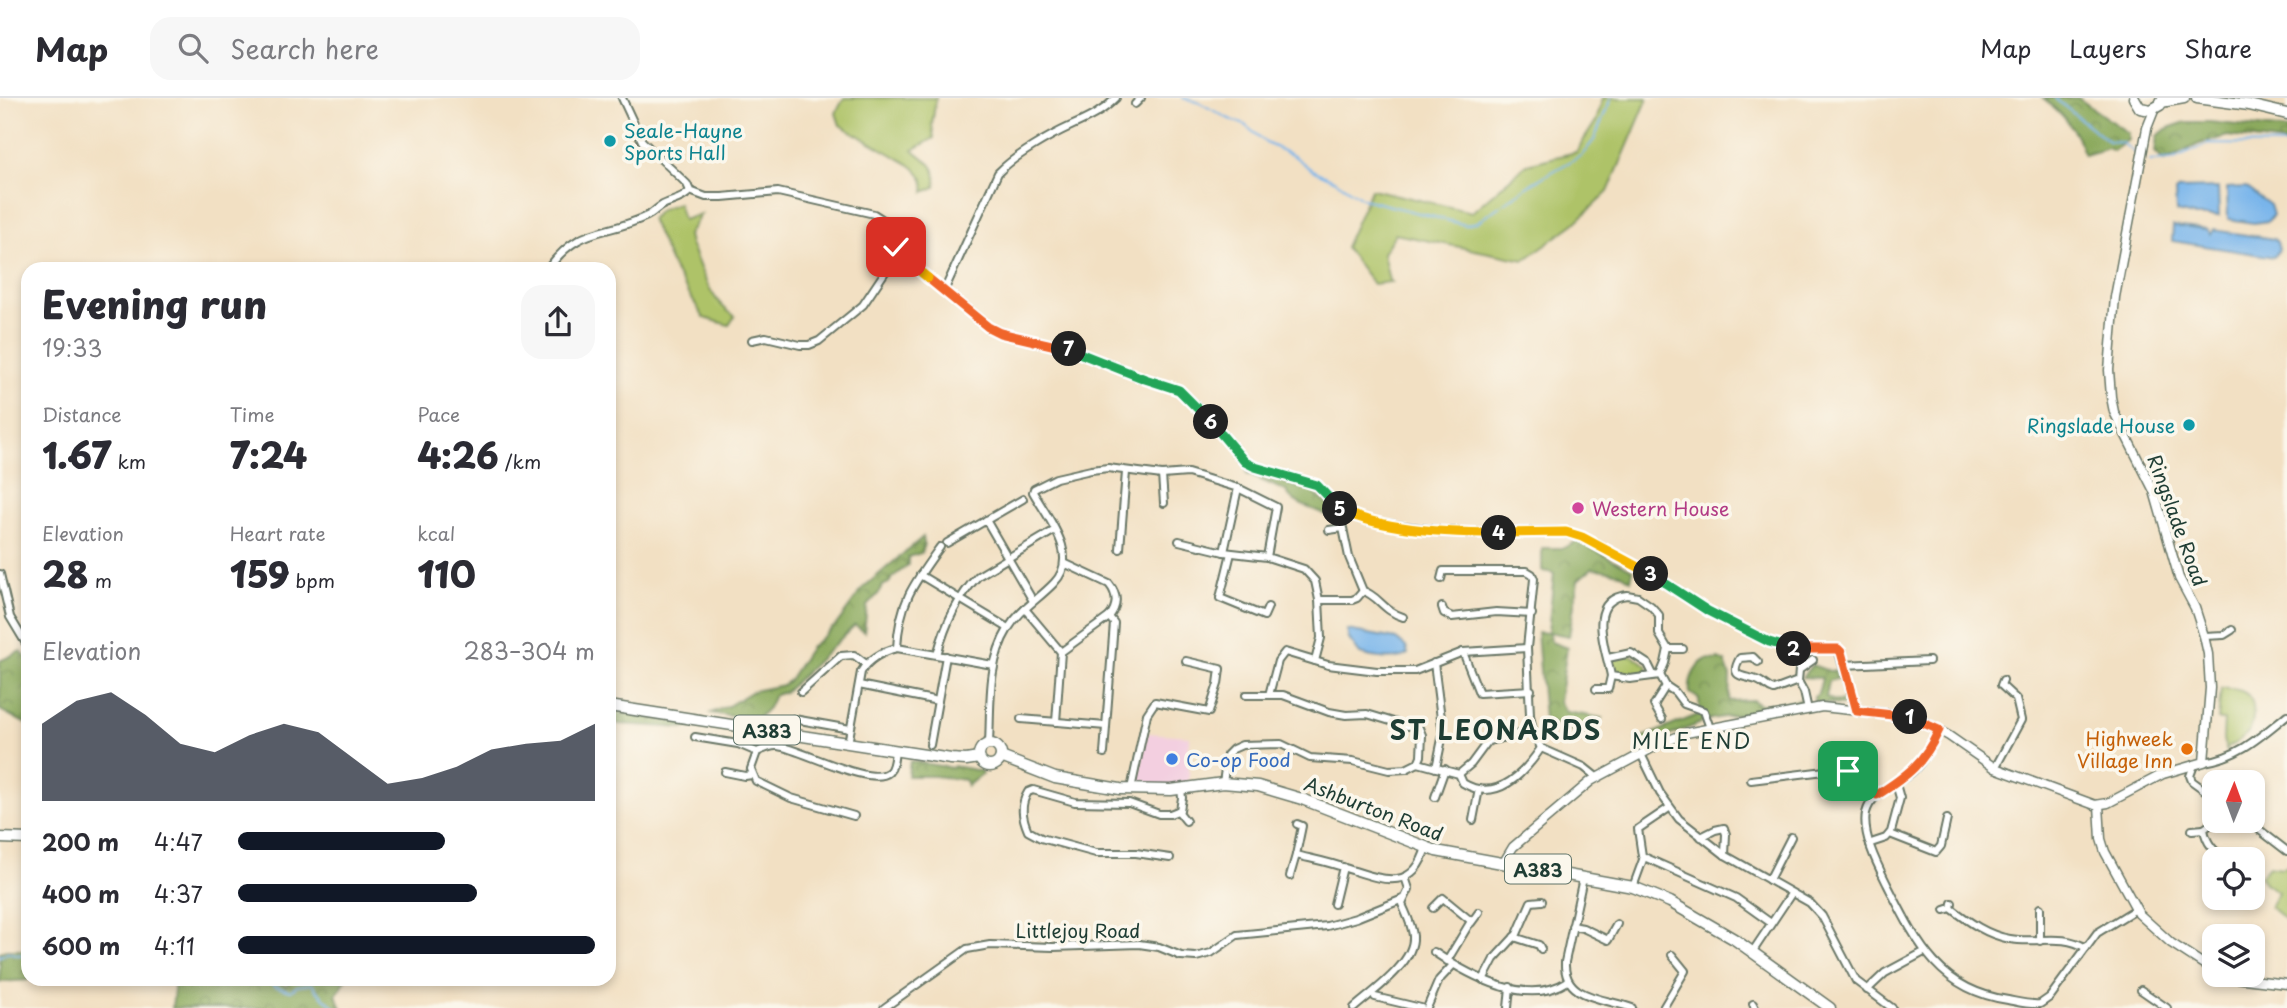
<!DOCTYPE html>
<html lang="en">
<head>
<meta charset="utf-8">
<style>
	body { margin:0; font-family:"Playpen Sans",sans-serif; background:#f7f7f7; color:#2b2b33; height:100vh; display:flex; flex-direction:column; font-size:26px; white-space:nowrap }
	* { box-sizing:border-box; margin:0 }
	p { font-size:23px; color:#7c7c81 }
	.icon { flex:none; width:38px; height:38px; fill:none; stroke:currentColor; stroke-width:2; stroke-linecap:round; stroke-linejoin:round }
	.map { position:relative; flex:1; overflow:hidden }
	.side { position:absolute; left:21px; top:164px; width:595px; height:724px; display:flex; flex-direction:column; background:#fff; border-radius:21px; box-shadow:0 4px 10px #0003 }
	.side>* { flex:none }
	.needle { width:46px; rotate:1deg }
	.controls { position:absolute; left:2202px; top:672px; display:grid; gap:14px }
	.controls a { display:grid; place-items:center; width:63px; height:63px; border-radius:14px; background:#fff; box-shadow:0 4px 10px #0003; font-size:35px }
	.pin { position:absolute; display:grid; place-items:center; width:60px; height:60px; color:#fff; margin:-30px; border-radius:14px; box-shadow:0 4px 10px #0006 }
	.km { position:absolute; width:35px; height:35px; margin:-18px; border-radius:50%; background:#222; color:#fff; font-size:19px; line-height:35px; text-align:center }
	.round { display:grid; place-items:center; flex:none; width:74px; height:74px; border-radius:21px; background:#f7f7f7 }
	.head { display:flex; align-items:center; justify-content:space-between; height:119px; padding:0 21px }
	h1 { font-size:38px; font-weight:800; line-height:52px }
	.metrics { display:grid; grid-template-columns:repeat(3,1fr); gap:10px; height:119px; padding:7px 21px }
	.metrics div { display:grid; align-content:center }
	.metrics b { font-size:35px; font-weight:800 }
	.metrics small { font-size:19px; font-weight:400 }
	.metrics p { font-size:19px }
	.chart { height:196px; padding:14px 21px }
	.chart p { display:flex; justify-content:space-between }
	.chart svg { width:100%; height:126px; margin-top:7px; fill:#111827; opacity:.7 }
	ul { padding:0 21px; list-style:none; font-size:23px }
	li { display:grid; grid-template-columns:112px 84px 1fr; align-items:center; height:52px }
	li i { height:18px; border-radius:9px; background:#111827 }
	header { display:flex; align-items:center; gap:42px; box-sizing:border-box; height:98px; padding:0 35px; background:#fff; border-bottom:2px solid #e1e1e2 }
	header strong { font-size:33px }
	nav { display:flex; gap:38px; margin-inline-start:auto; font-size:24px }
	.search { width:490px; height:63px; background:#f7f7f7; display:flex; align-items:center; gap:18px; box-sizing:border-box; padding:0 24px; border-radius:21px; color:#7c7c81; font-size:26px }
	.map>svg:first-child { display:block }
</style>
</head>
<body>
<header>
<strong>Map</strong>
<div class="search"><svg class="icon" aria-label="search" viewBox="0 0 24 24"><circle cx="10" cy="10" r="6"/><path d="M15 15l6 6"/></svg>Search here</div>
<nav><a>Map</a><a>Layers</a><a>Share</a></nav>
</header>
<div class="map">
<svg width="2287" height="910" viewBox="0 0 2287 910">
	<defs>
		<pattern id="forest-crowns" width="20" height="18" patternUnits="userSpaceOnUse" patternTransform="scale(1.75)"><rect width="20" height="18" fill="#8aa95c"/><path d="M2 6a3 3 0 1 1 6 0M12 15a3 3 0 1 1 6 0" fill="none" stroke="#708b4d"/></pattern>
	</defs>
	<rect width="100%" height="100%" fill="#fbf7ec"/>
	<filter id="ink" filterUnits="userSpaceOnUse"><feTurbulence type="fractalNoise" baseFrequency=".0143" numOctaves="2"/><feDisplacementMap in="SourceGraphic" scale="14" xChannelSelector="R" yChannelSelector="G"/><feConvolveMatrix kernelMatrix="1 2 1 2 8 2 1 2 1" color-interpolation-filters="sRGB"/></filter>
	<filter id="wash" filterUnits="userSpaceOnUse"><feTurbulence type="fractalNoise" baseFrequency=".00686" numOctaves="4" result="noise"/><feDisplacementMap in="SourceGraphic" scale="28" xChannelSelector="R" yChannelSelector="G"/><feGaussianBlur stdDeviation="1.57" result="paint"/><feColorMatrix in="noise" values="0 0 0 0 0 0 0 0 0 0 0 0 0 0 0 0 0 1.4 0 .05"/><feComposite in="paint" operator="in"/></filter>
	<g filter="url(#wash)">
		<rect width="100%" height="100%" fill="#f2e0c3"/>
		<polygon fill="#f3cfe0" points="1147,635 1189,638 1189,685 1161,689 1138,684"/>
		<g fill="#aec367" stroke="#66804e" stroke-width="2">
			<path d="M844 0H936L932 27 934 40 913 52C926 62 940 70 935 89L924 94C926 82 921 76 912 68L840 27 836 15Z"/>
			<polygon points="1603,0 1648,0 1608,94 1574,126 1524,162 1395,136 1383,155 1389,183 1391,184 1373,186 1345,149 1371,91 1472,114 1527,66 1576,54 1596,23"/>
			<path d="M678 105 683 122 701 116 688 137 690 146C702 172 709 203 735 218L729 227 704 220 673 170 651 121 661 111Z"/>
			<polygon points="1631,557 1647,567 1648,574 1629,578 1612,574 1611,561"/>
			<path d="M2221 591C2253 589 2258 605 2250 633L2235 646 2228 649 2227 654 2223 642 2224 622H2218Z"/>
			<polygon points="2287,767 2287,823 2270,809 2278,794 2265,785 2260,778 2269,768 2282,770"/>
		</g>
		<g fill="url(#forest-crowns)" stroke="#547348" stroke-width="2">
			<path d="M2043 0H2078L2128 35V42L2113 53 2108 50 2085 57C2074 30 2065 17 2043 0Z"/>
			<polygon points="2186,24 2209,24 2287,32 2287,45 2228,38 2199,46 2164,63 2155,54 2157,38 2168,30"/>
			<path d="M1246 373 1311 393 1345 420 1344 423H1334C1319 409 1296 411 1286 393L1247 376Z"/>
			<polygon points="923,439 924,446 921,455 908,459 908,467 892,480 889,485 882,488 879,495 867,508 864,534 855,527 785,594 774,597 768,610 756,622 711,615 728,608 753,593 783,587 789,582 810,550 836,527 864,489"/>
			<polygon points="1577,443 1633,472 1631,482 1620,475 1592,470 1578,482 1569,538 1548,534 1554,475 1542,473 1542,450 1564,450"/>
			<polygon points="1537,534 1549,535 1551,544 1567,550 1559,604 1566,614 1602,620 1592,641 1544,622"/>
			<polygon points="21,553 28,562 28,627 0,612 0,563"/>
			<path d="M1707 561 1717 562 1718 561 1725 564 1730 578 1729 603 1753 602 1759 606 1772 607 1800 602 1801 607 1711 621 1641 649 1636 642 1700 616 1699 601 1690 595C1688 582 1695 567 1707 561Z"/>
			<polygon points="1812,567 1829,573 1836,572 1837,581 1829,583 1826,599 1834,603 1848,604 1848,608 1814,604 1814,599 1818,596 1822,580 1802,579"/>
			<polygon points="609,613 610,613 700,628 683,630 619,626 609,623"/>
			<polygon points="910,663 952,670 954,668 981,673 982,676 967,688 965,682 935,678 908,678"/>
			<polygon points="6,852 28,852 28,882 0,884 0,854"/>
			<polygon points="175,882 276,882 286,888 293,882 346,882 336,897 342,910 172,910"/>
		</g>
		<g fill="#79b5eb" stroke="#4c7990" stroke-width="2">
			<polygon points="2246,89 2270,107 2273,117 2268,123 2253,125 2228,121 2227,90"/>
			<polygon points="2218,90 2219,118 2193,118 2176,114 2175,94 2179,91"/>
			<polygon points="2173,128 2207,132 2210,136 2213,132 2274,141 2277,144 2279,152 2274,159 2172,143"/>
			<path d="M1347 532 1396 541 1406 549 1408 556C1396 564 1373 560 1360 556L1349 541Z"/>
		</g>
		<g fill="none" stroke-linecap="round" stroke-linejoin="round">
			<g stroke="#79b5eb" stroke-width="2">
				<polyline points="1183,0 1200,5 1227,20 1245,27 1266,45 1294,58 1312,72 1336,83 1363,101 1466,127 1477,124 1534,84 1582,57 1594,42 1611,0"/>
				<polyline points="2054,0 2108,43 2122,45 2138,57"/>
				<polyline points="2150,63 2171,62 2209,46 2287,47"/>
				<polyline points="0,858 8,854 18,857 28,856"/>
				<path d="M269 882 274 888 291 893 297 888 312 886C315 892 330 906 336 910"/>
			</g>
		</g>
	</g>
	<g filter="url(#ink)">
		<g fill="none" stroke-linecap="round" stroke-linejoin="round">
			<g stroke="#697666" stroke-width="10">
				<g id="minor">
					<polyline points="622,0 642,43 687,86 690,93 706,99 722,99 778,94 874,116 888,125 904,160 988,229 1000,235 1072,252 1145,281 1179,292 1200,311 1245,364 1255,369 1317,387 1339,410 1352,417 1372,424 1444,433 1481,435 1557,433 1579,438 1639,469 1708,513 1769,544 1791,551 1838,551 1857,613"/>
					<polyline points="1135,6 1141,0"/>
					<path d="M547 172C580 126 604 139 647 118 652 116 656 111 661 108 671 102 681 103 690 93"/>
					<path d="M944 193 998 75C1014 58 1049 38 1071 28 1089 20 1102 14 1116 0"/>
					<polyline points="752,242 766,239 800,247 809,247 819,243 863,207 893,162 896,145"/>
					<polyline points="1162,377 1164,405"/>
					<polyline points="986,422 1033,503"/>
					<path d="M1329 432 1343 430 1349 459 1363 493C1378 497 1383 513 1403 519"/>
					<polyline points="1179,443 1224,454 1267,459 1304,471 1315,483 1319,502 1321,540 1315,563"/>
					<polyline points="947,445 1023,401"/>
					<polyline points="1120,451 1126,374"/>
					<polyline points="1224,454 1238,390"/>
					<polyline points="1231,455 1220,500 1264,518 1268,509"/>
					<polyline points="0,476 10,519 28,549"/>
					<polyline points="920,477 1008,530"/>
					<polyline points="1441,481 1443,473 1527,473 1532,476 1534,481 1527,550 1530,617 1533,633 1541,650 1584,669 1594,677"/>
					<path d="M1627 497 1638 499 1651 508 1659 517V536L1668 551 1665 565 1660 577 1630 581 1611 578C1606 551 1585 502 1627 497Z"/>
					<polyline points="1319,502 1352,502 1357,500 1363,493"/>
					<polyline points="1442,509 1444,515 1452,519 1496,514 1532,516"/>
					<polyline points="1025,511 1061,554 1056,624"/>
					<polyline points="2204,538 2224,537 2232,532"/>
					<path d="M897 550C899 504 914 485 940 449"/>
					<polyline points="1668,551 1683,551"/>
					<path d="M1061 554 1109 519C1118 508 1118 497 1109 486L1064 465"/>
					<polyline points="1463,554 1479,595 1531,592"/>
					<path d="M937 557C945 527 957 500 978 478L1055 432"/>
					<polyline points="1608,560 1631,555 1648,566 1653,576"/>
					<path d="M1758 564 1753 559 1740 560C1727 582 1747 577 1759 583 1765 586 1767 590 1774 592L1798 583 1804 594 1808 612"/>
					<polyline points="1434,565 1443,636 1436,670"/>
					<polyline points="1844,567 1929,563"/>
					<polyline points="1660,577 1666,588 1675,594 1684,606 1704,613 1710,630"/>
					<polyline points="1798,583 1799,572 1813,562"/>
					<polyline points="859,587 938,603"/>
					<polyline points="1596,591 1608,591 1611,578"/>
					<polyline points="801,594 841,558 854,557 866,566"/>
					<polyline points="1246,597 1283,597 1329,614 1346,617 1367,616 1407,628 1415,627 1419,630 1422,637 1421,658 1418,665"/>
					<polyline points="1269,597 1278,563 1285,554 1328,567 1377,573 1415,573 1463,554 1527,550"/>
					<polyline points="794,621 850,631"/>
					<polyline points="1021,621 1106,628"/>
					<polyline points="1662,621 1654,607 1666,588"/>
					<path d="M1939 632C1932 647 1925 661 1913 673 1899 687 1871 693 1866 715 1862 737 1877 766 1887 786 1916 843 1938 892 2008 902 2018 904 2029 907 2040 906L2050 899 2097 835 2136 811"/>
					<polyline points="695,639 738,646 757,654"/>
					<path d="M848 646 861 574C868 562 883 553 897 550L993 567"/>
					<path d="M989 646C991 607 987 565 1008 531 1019 512 1039 501 1054 485 1081 458 1047 419 1033 394L1034 391 1056 380 1091 372 1108 370 1162 377 1188 375 1238 390 1276 409 1267 459"/>
					<polyline points="930,647 946,558"/>
					<polyline points="1104,655 1114,525 1109,519"/>
					<polyline points="1641,656 1660,695 1679,721 1725,757 1810,805 1822,818 1856,883 1892,910"/>
					<path d="M2204 664C2239 659 2261 638 2287 617"/>
					<path d="M1418 665 1459 676 1463 685C1496 705 1523 677 1541 650"/>
					<polyline points="2194,667 2190,678 2192,683 2214,699"/>
					<polyline points="1995,670 2021,622 2016,601 2001,587 2003,582"/>
					<polyline points="725,674 745,678 752,677"/>
					<polyline points="1459,676 1471,666 1488,643 1533,633"/>
					<polyline points="1751,682 1841,671 1848,673 1877,697"/>
					<polyline points="1223,685 1227,657 1233,651 1242,647 1281,646 1310,660 1353,663 1389,672 1406,671 1418,665"/>
					<polyline points="1131,691 1147,616 1155,604 1209,614 1218,586 1220,571 1186,563"/>
					<polyline points="1435,699 1445,671"/>
					<polyline points="1669,710 1638,731 1642,758 1736,800 1771,825"/>
					<polyline points="1178,713 1186,723"/>
					<path d="M854 718 791 700 756 683 751 671 757 654C764 651 771 647 778 648 801 651 872 690 889 674 894 669 894 660 895 653"/>
					<polyline points="1473,722 1479,691"/>
					<path d="M2215 723 2204 731C2206 745 2214 753 2225 761"/>
					<polyline points="2248,723 2287,753"/>
					<polyline points="2192,732 2204,731"/>
					<polyline points="1890,736 1936,754 1941,748 1947,721"/>
					<polyline points="1701,739 1715,732 1724,730 1726,736 1725,757"/>
					<polyline points="1871,745 1886,740 1891,734 1900,700 1896,686"/>
					<polyline points="1296,757 1302,728 1297,726"/>
					<path d="M1170 760 1136 755H1096L1041 740 1028 733C1022 719 1020 707 1028 694L1033 692 1075 704 1129 705 1159 716H1170L1180 712 1182 700 1181 691"/>
					<polyline points="2233,761 2236,757"/>
					<path d="M1290 778 1296 757C1312 761 1329 764 1345 770 1378 780 1413 797 1426 749"/>
					<path d="M1583 780 1565 864C1563 902 1606 900 1632 910"/>
					<polyline points="1769,782 1791,739"/>
					<polyline points="1633,789 1644,759"/>
					<polyline points="1334,806 1343,769"/>
					<polyline points="1433,810 1443,800 1471,823 1447,863"/>
					<path d="M1951 810C1969 824 1987 837 2010 841 2037 846 2062 835 2086 850"/>
					<polyline points="1945,812 1951,810 1952,805"/>
					<polyline points="1471,825 1479,814"/>
					<polyline points="1572,828 1583,830 1608,842 1617,826"/>
					<polyline points="1514,839 1539,847 1541,851"/>
					<polyline points="2040,843 2040,810"/>
					<polyline points="1753,853 1791,796"/>
					<path d="M1434 854C1470 878 1527 910 1568 883"/>
					<polyline points="1483,882 1494,861 1517,836 1531,804 1542,803"/>
					<polyline points="1867,892 1885,875 1924,854"/>
					<polyline points="2141,892 2167,910"/>
					<polyline points="1375,899 1421,910"/>
					<polyline points="1753,906 1755,910"/>
					<polyline points="884,910 967,851 990,847 1053,849 1139,846 1159,849 1181,858 1196,859 1211,855 1237,837 1327,828 1356,820 1403,801"/>
					<path d="M1354 910C1372 894 1415 865 1413 838 1412 827 1406 816 1402 806L1409 791 1405 779"/>
					<polyline points="1427,910 1439,882 1453,867"/>
					<polyline points="1508,910 1510,889"/>
					<polyline points="1663,910 1685,873 1672,857"/>
				</g>
			</g>
			<g stroke="#697666" stroke-width="11">
				<g id="tertiary">
					<polyline points="2099,707 2101,741 2105,754 2139,816 2171,845 2214,873"/>
					<polyline points="1504,764 1513,749 1591,683 1660,646 1686,635 1822,609 1898,617 1922,623 1949,638 1995,670 2095,707 2108,705 2163,676 2204,664 2210,590 2208,556 2204,538 2195,510 2179,480 2154,393 2114,314 2111,299 2109,272 2115,199 2147,30 2155,10"/>
					<polyline points="2224,877 2235,880 2287,886"/>
				</g>
			</g>
			<g stroke="#697666" stroke-width="13">
				<g id="primary">
					<polyline points="2134,0 2140,10 2151,12 2160,7 2163,0"/>
					<polyline points="2197,0 2249,7 2287,16"/>
					<polyline points="2161,4 2184,0"/>
					<polyline points="609,608 951,661 966,662 979,660"/>
					<circle cx="990" cy="657" r="11"/>
					<polyline points="1001,659 1055,680 1120,691 1171,692 1223,685 1258,688 1302,701 1436,753 1633,789 1670,804 1734,841 1830,910"/>
					<polyline points="0,740 28,741"/>
				</g>
			</g>
			<use href="#minor" stroke="#fff" stroke-width="6"/>
			<use href="#tertiary" stroke="#fff" stroke-width="8"/>
			<use href="#primary" stroke="#fff" stroke-width="10"/>
		</g>
	</g>
	<g fill="none" stroke-linecap="round" stroke-linejoin="round" filter="url(#ink)">
		<g stroke="#fff" stroke-width="14">
			<path id="split-1" d="M1848 673 1877 697C1907 678 1924 665 1939 632L1910 619"/>
		</g>
		<g stroke="#fff" stroke-width="14">
			<polyline id="split-2" points="1794,551 1838,551 1841,554 1857,613 1910,619"/>
		</g>
		<g stroke="#fff" stroke-width="14">
			<polyline id="split-3" points="1651,476 1708,513 1769,544 1794,551"/>
		</g>
		<g stroke="#fff" stroke-width="14">
			<polyline id="split-4" points="1499,435 1566,434 1582,439 1651,476"/>
		</g>
		<g stroke="#fff" stroke-width="14">
			<path id="split-5" d="M1340 411C1379 433 1455 435 1499 435"/>
		</g>
		<g stroke="#fff" stroke-width="14">
			<polyline id="split-6" points="1211,324 1245,364 1255,369 1317,387 1340,411"/>
		</g>
		<g stroke="#fff" stroke-width="14">
			<polyline id="split-7" points="1069,251 1145,281 1179,292 1211,324"/>
		</g>
		<g stroke="#fff" stroke-width="14">
			<polyline id="split-8" points="928,180 988,229 1000,235 1069,251"/>
		</g>
		<g stroke="#fff" stroke-width="14">
			<polyline id="split-9" points="896,149 896,143 904,160 928,180"/>
		</g>
		<use href="#split-1" stroke="#f0652b" stroke-width="9"/>
		<use href="#split-2" stroke="#f0652b" stroke-width="9"/>
		<use href="#split-3" stroke="#22a559" stroke-width="9"/>
		<use href="#split-4" stroke="#f5b400" stroke-width="9"/>
		<use href="#split-5" stroke="#f5b400" stroke-width="9"/>
		<use href="#split-6" stroke="#22a559" stroke-width="9"/>
		<use href="#split-7" stroke="#22a559" stroke-width="9"/>
		<use href="#split-8" stroke="#f0652b" stroke-width="9"/>
		<use href="#split-9" stroke="#f5b400" stroke-width="9"/>
	</g>
	<g fill="#0f9aa8" stroke="#fbf7ec" stroke-width="2.5">
		<circle cx="610" cy="43" r="7"/>
		<circle cx="2189" cy="327" r="7"/>
	</g>
	<circle fill="#d1479c" stroke="#fbf7ec" stroke-width="2.5" cx="1578" cy="410" r="7"/>
	<circle fill="#e8710a" stroke="#fbf7ec" stroke-width="2.5" cx="2187" cy="651" r="7"/>
	<circle fill="#3f7fe0" stroke="#fbf7ec" stroke-width="2.5" cx="1172" cy="661" r="7"/>
	<g text-anchor="middle" dominant-baseline="central" stroke-width="7" stroke-linejoin="round" paint-order="stroke">
		<g fill="#fbf7ec" stroke="#61756b" stroke-width="2">
			<rect x="734" y="617.5" width="66" height="29" rx="5"/>
			<rect x="1505" y="756.5" width="66" height="29" rx="5"/>
		</g>
		<g font-size="18" font-weight="bold" fill="#1f3d34">
			<text x="767" y="632">A383</text>
			<text x="1538" y="771">A383</text>
		</g>
		<g font-size="19" fill="#0d838f" stroke="#fbf7ec" text-anchor="start">
			<text x="624" y="32">Seale-Hayne<tspan x="624" dy="22">Sports Hall</tspan></text>
			<text x="2175" y="327" text-anchor="end">Ringslade House</text>
		</g>
		<g font-size="19" fill="#b23c85" stroke="#fbf7ec" text-anchor="start">
			<text x="1592" y="410">Western House</text>
		</g>
		<g font-size="19" fill="#1f3d34" stroke="#fbf7ec">
			<text transform="translate(2178 422) rotate(70)">Ringslade Road</text>
			<text transform="translate(1374 710) rotate(21)">Ashburton Road</text>
			<text x="1078" y="832">Littlejoy Road</text>
		</g>
		<g font-size="19" fill="#c56008" stroke="#fbf7ec" text-anchor="end">
			<text x="2173" y="640">Highweek<tspan x="2173" dy="22">Village Inn</tspan></text>
		</g>
		<g font-size="19" fill="#366cbe" stroke="#fbf7ec" text-anchor="start">
			<text x="1186" y="661">Co-op Food</text>
		</g>
		<g font-size="21" letter-spacing="2" fill="#1f3d34" stroke="#fbf7ec">
			<text x="1692" y="642">MILE END</text>
		</g>
		<g font-size="26" font-weight="bold" letter-spacing="2" fill="#1f3d34" stroke="#fbf7ec">
			<text x="1496" y="631">ST LEONARDS</text>
		</g>
	</g>
</svg>
<div class="controls">
<a><svg class="needle" viewBox="-14 -14 28 28"><path d="M0-13l5 13h-10z" fill="#e53935"/><path d="M0 13l5-13h-10z" fill="#7c7c81"/></svg></a>
<a><svg class="icon" aria-label="locate" viewBox="0 0 24 24"><circle cx="12" cy="12" r="6"/><path d="M12 2v4M12 18v4M2 12h4M18 12h4"/></svg></a>
<a><svg class="icon" aria-label="layers" viewBox="0 0 24 24"><path d="M12 4l9 5-9 5-9-5zM3 14l9 5 9-5"/></svg></a>
</div>
<div class="pin" style="left:1848px;top:673px;background:#1e9e55"><svg class="icon" aria-label="arrive" viewBox="0 0 24 24"><path d="M6 21V4h12l-3 4 3 4H6"/></svg></div>
<div class="pin" style="left:896px;top:149px;background:#d93025"><svg class="icon" aria-label="check" viewBox="0 0 24 24"><path d="M5 12l5 5 9-10"/></svg></div>
<b class="km" style="left:1910px;top:619px">1</b>
<b class="km" style="left:1794px;top:551px">2</b>
<b class="km" style="left:1651px;top:476px">3</b>
<b class="km" style="left:1499px;top:435px">4</b>
<b class="km" style="left:1340px;top:411px">5</b>
<b class="km" style="left:1211px;top:324px">6</b>
<b class="km" style="left:1069px;top:251px">7</b>
<section class="side">
<div class="head"><div><h1>Evening run</h1><p>19:33</p></div><a class="round"><svg class="icon" aria-label="share" viewBox="0 0 24 24"><path d="M12 15V3M7 8l5-5 5 5M5 13v7h14v-7"/></svg></a></div>
<div class="metrics">
<div><p>Distance</p><b>1.67<small> km</small></b></div>
<div><p>Time</p><b>7:24</b></div>
<div><p>Pace</p><b>4:26<small> /km</small></b></div>
</div>
<div class="metrics">
<div><p>Elevation</p><b>28<small> m</small></b></div>
<div><p>Heart rate</p><b>159<small> bpm</small></b></div>
<div><p>kcal</p><b>110</b></div>
</div>
<div class="chart"><p><span>Elevation</span>283–304 m</p>
<svg viewBox="0 0 160 44" preserveAspectRatio="none"><path d="M0 44V17L10 9L20 6L30 14L40 24L50 27L60 21L70 17L80 20L90 29L100 38L110 36L120 32L130 26L140 24L150 23L160 17V44z"/></svg>
</div>
<ul>
<li><b>200 m</b>4:47<i style="width:58%"></i></li>
<li><b>400 m</b>4:37<i style="width:67%"></i></li>
<li><b>600 m</b>4:11<i style="width:100%"></i></li>
</ul>
</section>
</div>
</body>
</html>
